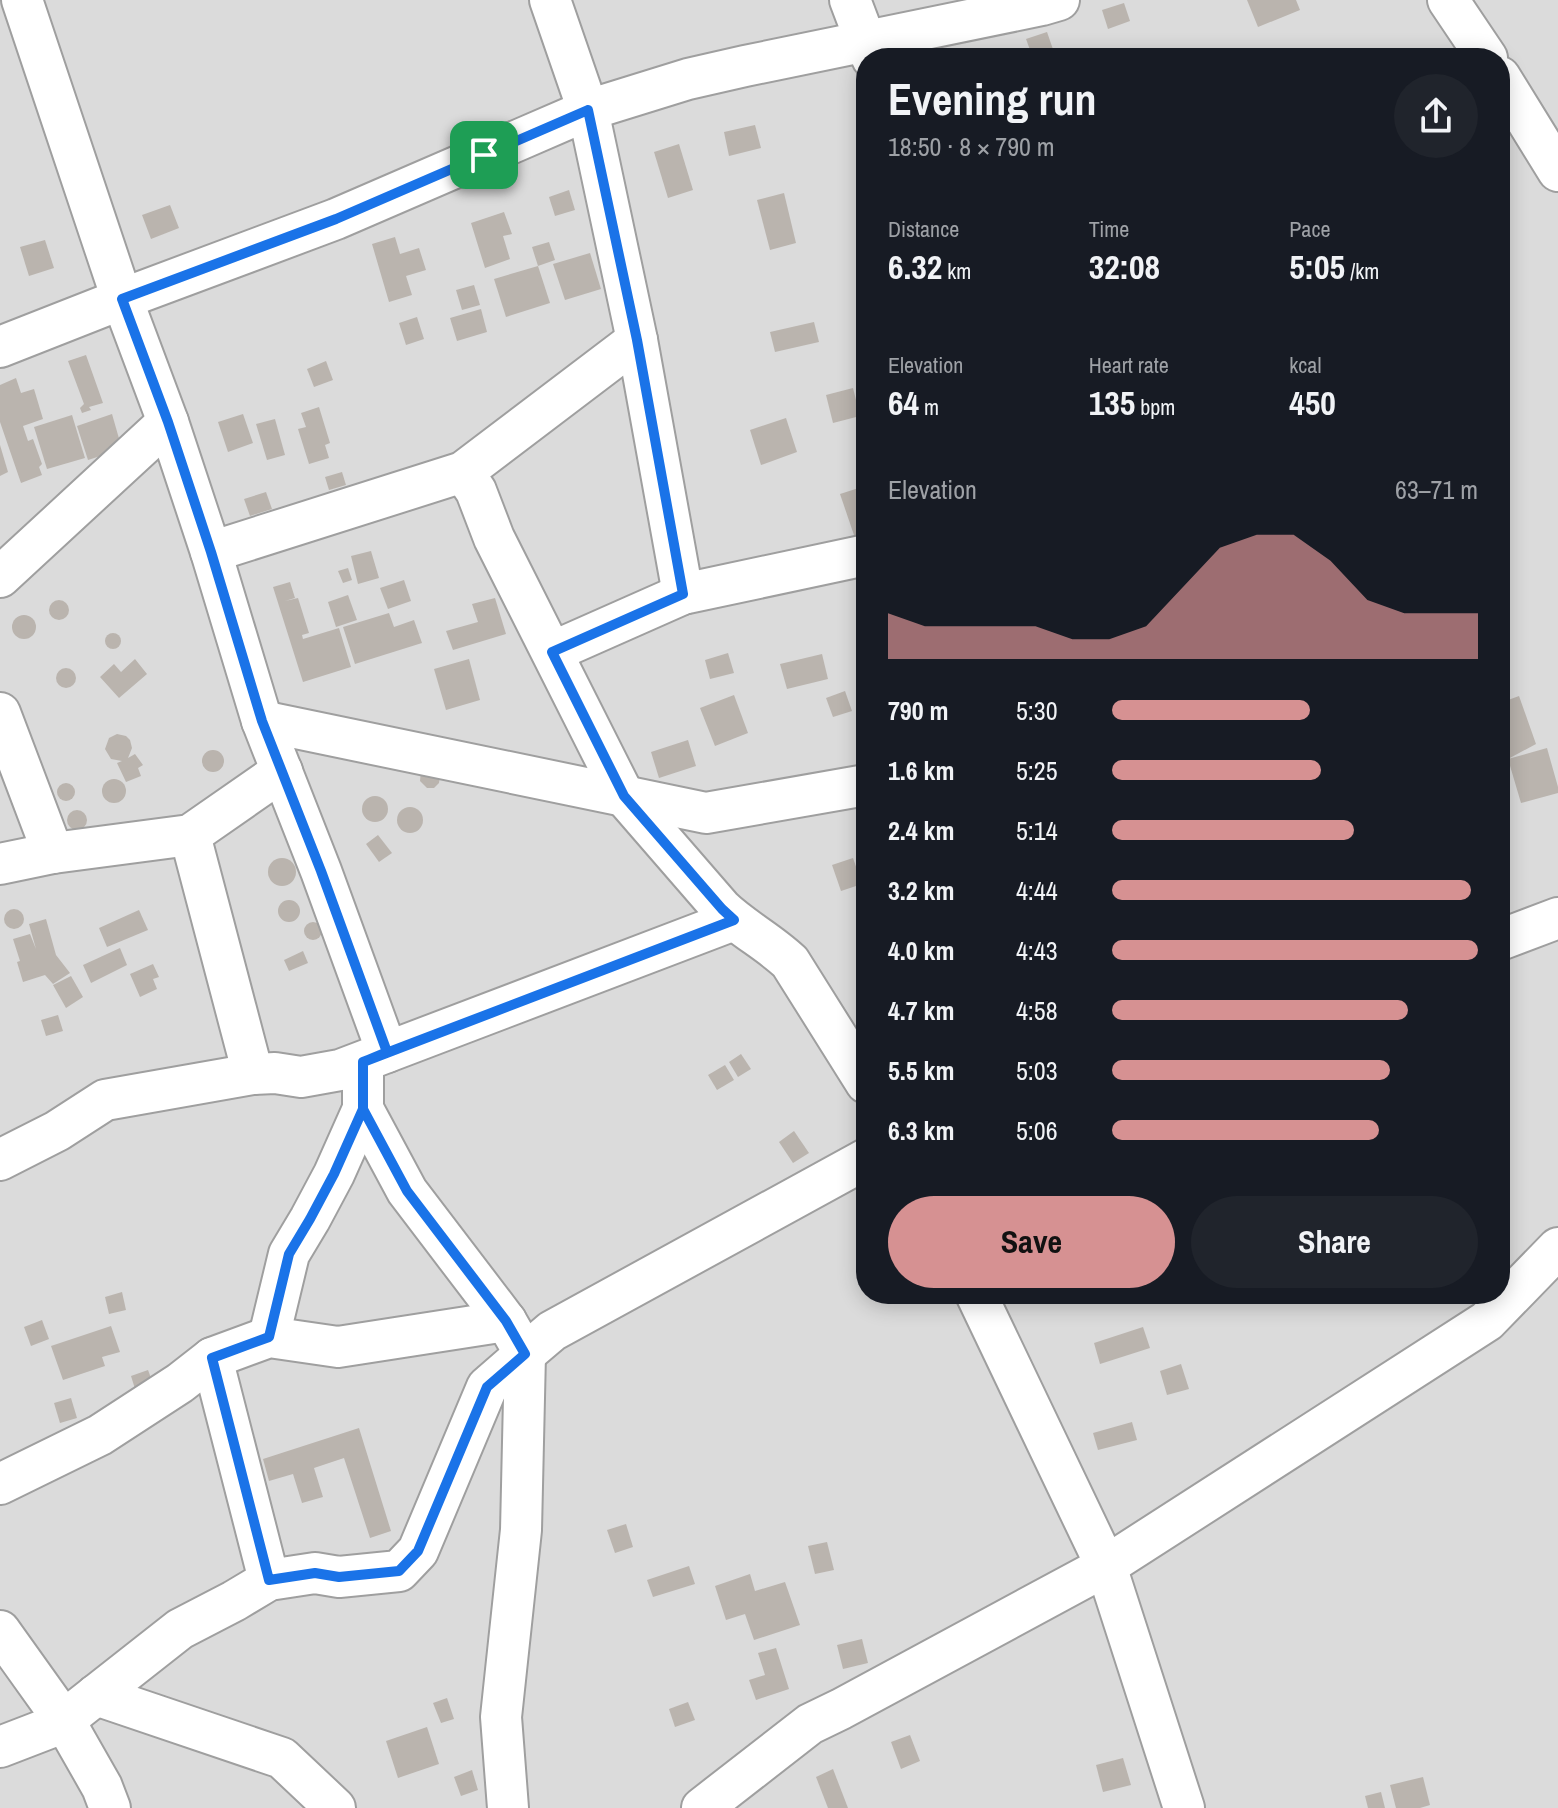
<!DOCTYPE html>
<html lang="en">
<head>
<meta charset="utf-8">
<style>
	body { margin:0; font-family:"Archivo Narrow",sans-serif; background:#20242c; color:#f1f3f6; height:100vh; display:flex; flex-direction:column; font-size:30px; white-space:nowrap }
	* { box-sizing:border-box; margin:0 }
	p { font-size:26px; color:#9ea1a6 }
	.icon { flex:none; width:44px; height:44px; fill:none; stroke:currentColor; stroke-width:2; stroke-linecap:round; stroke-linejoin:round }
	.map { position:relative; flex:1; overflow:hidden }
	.side { position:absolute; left:856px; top:48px; width:654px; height:1256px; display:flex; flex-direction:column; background:#171b24; border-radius:32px; box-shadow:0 4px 20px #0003 }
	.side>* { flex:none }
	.pin { position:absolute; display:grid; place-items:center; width:68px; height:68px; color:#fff; margin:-34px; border-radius:16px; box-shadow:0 4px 12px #0006 }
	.round { display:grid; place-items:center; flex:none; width:84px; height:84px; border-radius:42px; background:#20242c }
	.headline { display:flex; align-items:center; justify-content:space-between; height:136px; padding:0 32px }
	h1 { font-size:44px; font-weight:800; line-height:60px }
	.metrics { display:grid; grid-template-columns:repeat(3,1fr); gap:12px; height:136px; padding:8px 32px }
	.metrics div { display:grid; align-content:center }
	.metrics b { font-size:34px; font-weight:800 }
	.metrics small { font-size:22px; font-weight:400 }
	.metrics p { font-size:22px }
	.chart { height:224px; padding:16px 32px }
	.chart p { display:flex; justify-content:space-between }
	.chart svg { width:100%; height:144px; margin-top:8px; fill:#d69192; opacity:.7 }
	.cta { display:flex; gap:16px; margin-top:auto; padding:16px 32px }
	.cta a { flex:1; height:92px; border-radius:48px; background:#d69192; color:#111; font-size:32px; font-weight:800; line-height:92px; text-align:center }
	.cta a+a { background:#20242c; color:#f1f3f6 }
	ul { padding:0 32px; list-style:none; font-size:26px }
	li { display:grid; grid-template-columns:128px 96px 1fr; align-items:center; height:60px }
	li i { height:20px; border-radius:10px; background:#d69192 }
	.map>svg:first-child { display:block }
</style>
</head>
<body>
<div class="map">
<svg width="1558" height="1808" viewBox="0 0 1558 1808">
	<rect width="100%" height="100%" fill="#edebe5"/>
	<path fill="#dbdbdb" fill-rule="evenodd" d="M0 0H1558V1808H0ZM866 58H1500V1294H866Z"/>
	<g fill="#bab4ae">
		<polygon points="1247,0 1296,0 1300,10 1258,27"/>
		<polygon points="1124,3 1130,21 1108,29 1102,10"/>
		<polygon points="1047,32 1056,58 1033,58 1026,39"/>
		<polygon points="1123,51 1124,58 1103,58 1103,55"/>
		<polygon points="755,125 761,148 729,156 724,132"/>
		<polygon points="679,144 693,190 668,198 654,152"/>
		<polygon points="569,190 575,210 555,216 549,197"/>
		<polygon points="784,193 796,243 770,250 757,200"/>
		<polygon points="170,205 179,228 151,239 142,215"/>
		<polygon points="504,212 512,234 503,236 510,259 485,268 471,223"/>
		<polygon points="395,237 400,254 419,248 426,270 406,276 412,295 389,302 372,244"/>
		<polygon points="45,240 54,268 29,276 20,247"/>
		<polygon points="549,242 555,260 538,266 532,247"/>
		<polygon points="590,253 601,289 565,300 553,264"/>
		<polygon points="538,266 550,303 506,317 494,279"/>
		<polygon points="474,285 480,305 462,310 456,290"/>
		<polygon points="481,309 487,332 457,341 450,318"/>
		<polygon points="417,317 424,339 406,345 399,323"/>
		<polygon points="814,322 819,342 775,352 770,332"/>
		<polygon points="866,350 866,379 865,380 857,353"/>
		<polygon points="86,355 103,403 89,407 91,410 82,413 80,408 84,404 68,361"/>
		<polygon points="326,361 333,380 314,387 307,369"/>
		<polygon points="16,378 21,393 34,389 43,419 23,426 28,441 33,439 42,464 39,467 42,475 21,483 0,422 0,385"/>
		<polygon points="853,388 860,416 833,423 826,395"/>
		<polygon points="319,407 330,443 325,445 329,458 309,464 298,429 306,427 301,413"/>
		<polygon points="112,414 122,449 88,460 77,426"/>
		<polygon points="243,414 253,443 228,452 218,422"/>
		<polygon points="72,415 85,458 47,469 34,427"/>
		<polygon points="786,418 797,452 761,465 750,430"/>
		<polygon points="275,419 285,455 267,460 256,424"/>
		<polygon points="0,445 8,472 0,476"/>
		<polygon points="342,472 346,485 329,490 325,477"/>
		<polygon points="865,486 866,534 855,538 840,494"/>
		<polygon points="266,492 272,509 250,516 244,499"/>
		<polygon points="371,551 379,578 358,584 351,556"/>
		<polygon points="348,568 352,580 343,583 338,571"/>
		<polygon points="404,580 411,601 388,609 380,588"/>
		<polygon points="290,582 295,598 285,601 298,598 309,633 302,635 303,639 339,628 351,667 303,682 273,587"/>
		<polygon points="348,595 357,620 336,627 328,602"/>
		<polygon points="495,598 506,634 453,650 446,631 478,622 472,604"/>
		<circle cx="59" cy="610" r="10"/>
		<polygon points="389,613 394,627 414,620 422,643 355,664 343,627"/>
		<circle cx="24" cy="627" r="12"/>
		<circle cx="113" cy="641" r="8"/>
		<polygon points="728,653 734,673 710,679 705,660"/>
		<polygon points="822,654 828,679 787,689 780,664"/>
		<polygon points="135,659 147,674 119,698 100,677 114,664 121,672"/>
		<polygon points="469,659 480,700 446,710 434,669"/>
		<circle cx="66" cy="678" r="10"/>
		<polygon points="845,691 852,711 833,717 826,698"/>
		<polygon points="734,695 748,733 715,746 700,708"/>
		<polygon points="1519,696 1536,744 1508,759 1547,748 1558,787 1558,793 1521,803 1508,759 1500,741 1500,703"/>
		<polygon points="117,734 126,736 130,740 132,748 128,758 135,754 143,765 138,768 141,776 126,782 117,763 122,761 111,759 105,749 109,738"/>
		<polygon points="688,740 696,766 659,778 651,752"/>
		<circle cx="213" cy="761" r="11"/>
		<polygon points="421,771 440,776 439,783 434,788 427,788 420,781"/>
		<circle cx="114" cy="791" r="12"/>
		<circle cx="66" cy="792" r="9"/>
		<circle cx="375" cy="809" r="13"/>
		<circle cx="410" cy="820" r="13"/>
		<circle cx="77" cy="820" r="10"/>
		<polygon points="378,835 392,853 379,862 366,844"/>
		<circle cx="282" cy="872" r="14"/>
		<polygon points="853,858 862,884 841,891 832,865"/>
		<circle cx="289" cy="911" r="11"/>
		<circle cx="14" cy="919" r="10"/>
		<polygon points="139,910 148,930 107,947 99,928"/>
		<polygon points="46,919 56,955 70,973 53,984 45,975 23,982 17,962 20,961 13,939 30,934 36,949 29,924"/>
		<circle cx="313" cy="931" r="9"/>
		<polygon points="120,948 127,965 91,983 83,965"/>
		<polygon points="303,951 308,963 289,971 284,960"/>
		<polygon points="153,964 159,977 153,979 157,989 140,997 130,974"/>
		<polygon points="71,976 83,997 66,1008 53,985"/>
		<polygon points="58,1015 63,1031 46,1036 41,1020"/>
		<polygon points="741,1054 751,1069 738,1077 729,1062"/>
		<polygon points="725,1065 734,1080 717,1090 708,1075"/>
		<polygon points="794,1131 809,1153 793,1163 779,1142"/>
		<polygon points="122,1292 126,1310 109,1314 105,1297"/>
		<polygon points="42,1320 49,1339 31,1346 24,1327"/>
		<polygon points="111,1326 120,1352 102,1357 105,1366 63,1380 51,1346"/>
		<polygon points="1143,1327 1150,1348 1100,1364 1094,1343"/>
		<polygon points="1181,1364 1189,1389 1167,1395 1160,1371"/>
		<polygon points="148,1370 155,1389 137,1395 131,1376"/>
		<polygon points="71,1398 77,1418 60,1423 54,1403"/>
		<polygon points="1132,1422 1137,1440 1098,1450 1093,1433"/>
		<polygon points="359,1428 391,1531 370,1538 344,1458 314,1468 323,1497 302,1503 293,1474 269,1481 263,1459"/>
		<polygon points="626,1524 633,1547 615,1553 607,1530"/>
		<polygon points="827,1542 834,1570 815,1574 808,1546"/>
		<polygon points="689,1566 695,1584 653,1597 647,1580"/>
		<polygon points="750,1574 755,1591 785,1582 800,1625 754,1640 745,1614 726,1620 715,1586"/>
		<polygon points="862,1639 868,1663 843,1669 837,1645"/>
		<polygon points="776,1648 789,1689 756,1700 749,1680 765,1675 758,1653"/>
		<polygon points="447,1698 454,1719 441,1723 433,1703"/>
		<polygon points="688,1702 695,1720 675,1727 669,1709"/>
		<polygon points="427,1727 439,1764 398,1778 386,1741"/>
		<polygon points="910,1735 920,1761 901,1769 891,1742"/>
		<polygon points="1123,1758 1131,1785 1103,1792 1096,1765"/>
		<polygon points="833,1769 848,1808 828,1808 816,1777"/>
		<polygon points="472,1770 478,1790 461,1796 454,1777"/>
		<polygon points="1423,1777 1430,1805 1420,1808 1396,1808 1390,1785"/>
		<polygon points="1381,1792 1385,1808 1368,1808 1365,1796"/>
	</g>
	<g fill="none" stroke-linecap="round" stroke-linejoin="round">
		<g stroke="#9f9f9f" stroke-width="44">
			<g id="street">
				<polyline points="22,0 122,299 168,422 211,552 262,721 321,871 387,1052"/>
				<polyline points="550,0 588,110 637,340 683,594"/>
				<polyline points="850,0 872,58"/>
				<polyline points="1448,0 1487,58"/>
				<polyline points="1500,77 1558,171"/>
				<polyline points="0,347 122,299 336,219 588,110 688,79 745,66 1042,5 1059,0"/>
				<path d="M463 472 476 491 494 538 624 796 722 909C743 929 769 942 790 962L866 1083"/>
				<polyline points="211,552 463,472 637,340"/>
				<polyline points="0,577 168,422"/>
				<polyline points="552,652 683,594 866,555"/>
				<polyline points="0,713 53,853"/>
				<polyline points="262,721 706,813 866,785"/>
				<polyline points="190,835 253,1074"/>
				<polyline points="0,864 53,853 190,835 282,771"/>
				<polyline points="1500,940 1558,918"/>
				<polyline points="363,1062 363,1109 407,1191 506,1321 525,1354 521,1530 501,1717 508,1808"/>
				<polyline points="0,1160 57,1131 105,1100 253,1074 275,1073 301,1077 340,1070 734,920"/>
				<polyline points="976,1294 1106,1566 1184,1808"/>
				<polyline points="269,1337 289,1254 310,1219 334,1174 363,1109"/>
				<polyline points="212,1358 269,1580"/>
				<polyline points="0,1484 100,1435 180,1383 212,1358 269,1337 338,1347 506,1321"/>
				<polyline points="0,1631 65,1722 102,1787 110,1808"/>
				<polyline points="96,1695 282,1758 335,1808"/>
				<polyline points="0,1747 65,1722 77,1710 180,1629 234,1601 269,1580 315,1573 339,1577 399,1571 418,1551 487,1387 525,1354 552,1331 866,1159"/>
				<polyline points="702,1808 810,1724 841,1709 1106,1566 1487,1321 1558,1248"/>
			</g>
		</g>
		<use href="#street" stroke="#fff" stroke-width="40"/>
	</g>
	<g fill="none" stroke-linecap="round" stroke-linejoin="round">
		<g stroke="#fff" stroke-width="16">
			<polyline id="route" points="484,155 336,219 122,299 168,422 211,552 262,721 321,871 387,1052 363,1062 363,1109 334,1174 310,1219 289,1254 269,1337 212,1358 269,1580 315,1573 339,1577 399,1571 418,1551 487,1387 525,1354 506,1321 407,1191 363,1109 363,1062 734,920 722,909 624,796 552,652 683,594 637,340 588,110 484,155"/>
		</g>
		<use href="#route" stroke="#1a73e8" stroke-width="10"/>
	</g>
</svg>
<div class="pin" style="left:484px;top:155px;background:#1e9e55"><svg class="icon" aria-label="arrive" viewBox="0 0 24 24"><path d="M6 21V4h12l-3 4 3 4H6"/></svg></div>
<section class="side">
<div class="headline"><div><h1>Evening run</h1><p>18:50 · 8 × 790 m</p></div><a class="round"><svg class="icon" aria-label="share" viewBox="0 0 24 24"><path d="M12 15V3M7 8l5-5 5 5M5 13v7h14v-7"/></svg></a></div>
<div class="metrics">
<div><p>Distance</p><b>6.32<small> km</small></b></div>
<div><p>Time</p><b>32:08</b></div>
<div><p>Pace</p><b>5:05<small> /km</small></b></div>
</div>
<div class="metrics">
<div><p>Elevation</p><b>64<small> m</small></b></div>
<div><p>Heart rate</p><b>135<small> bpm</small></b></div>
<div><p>kcal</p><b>450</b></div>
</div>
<div class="chart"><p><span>Elevation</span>63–71 m</p>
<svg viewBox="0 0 160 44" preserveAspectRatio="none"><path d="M0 44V30L10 34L20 34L30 34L40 34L50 38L60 38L70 34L80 22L90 10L100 6L110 6L120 14L130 26L140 30L150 30L160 30V44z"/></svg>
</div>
<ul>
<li><b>790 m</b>5:30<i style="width:54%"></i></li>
<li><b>1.6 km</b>5:25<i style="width:57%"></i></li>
<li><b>2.4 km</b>5:14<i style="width:66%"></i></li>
<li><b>3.2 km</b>4:44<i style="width:98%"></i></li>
<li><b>4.0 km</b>4:43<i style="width:100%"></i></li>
<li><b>4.7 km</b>4:58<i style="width:81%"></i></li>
<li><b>5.5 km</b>5:03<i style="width:76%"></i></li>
<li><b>6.3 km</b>5:06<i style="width:73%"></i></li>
</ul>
<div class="cta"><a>Save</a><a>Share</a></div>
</section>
</div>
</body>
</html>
